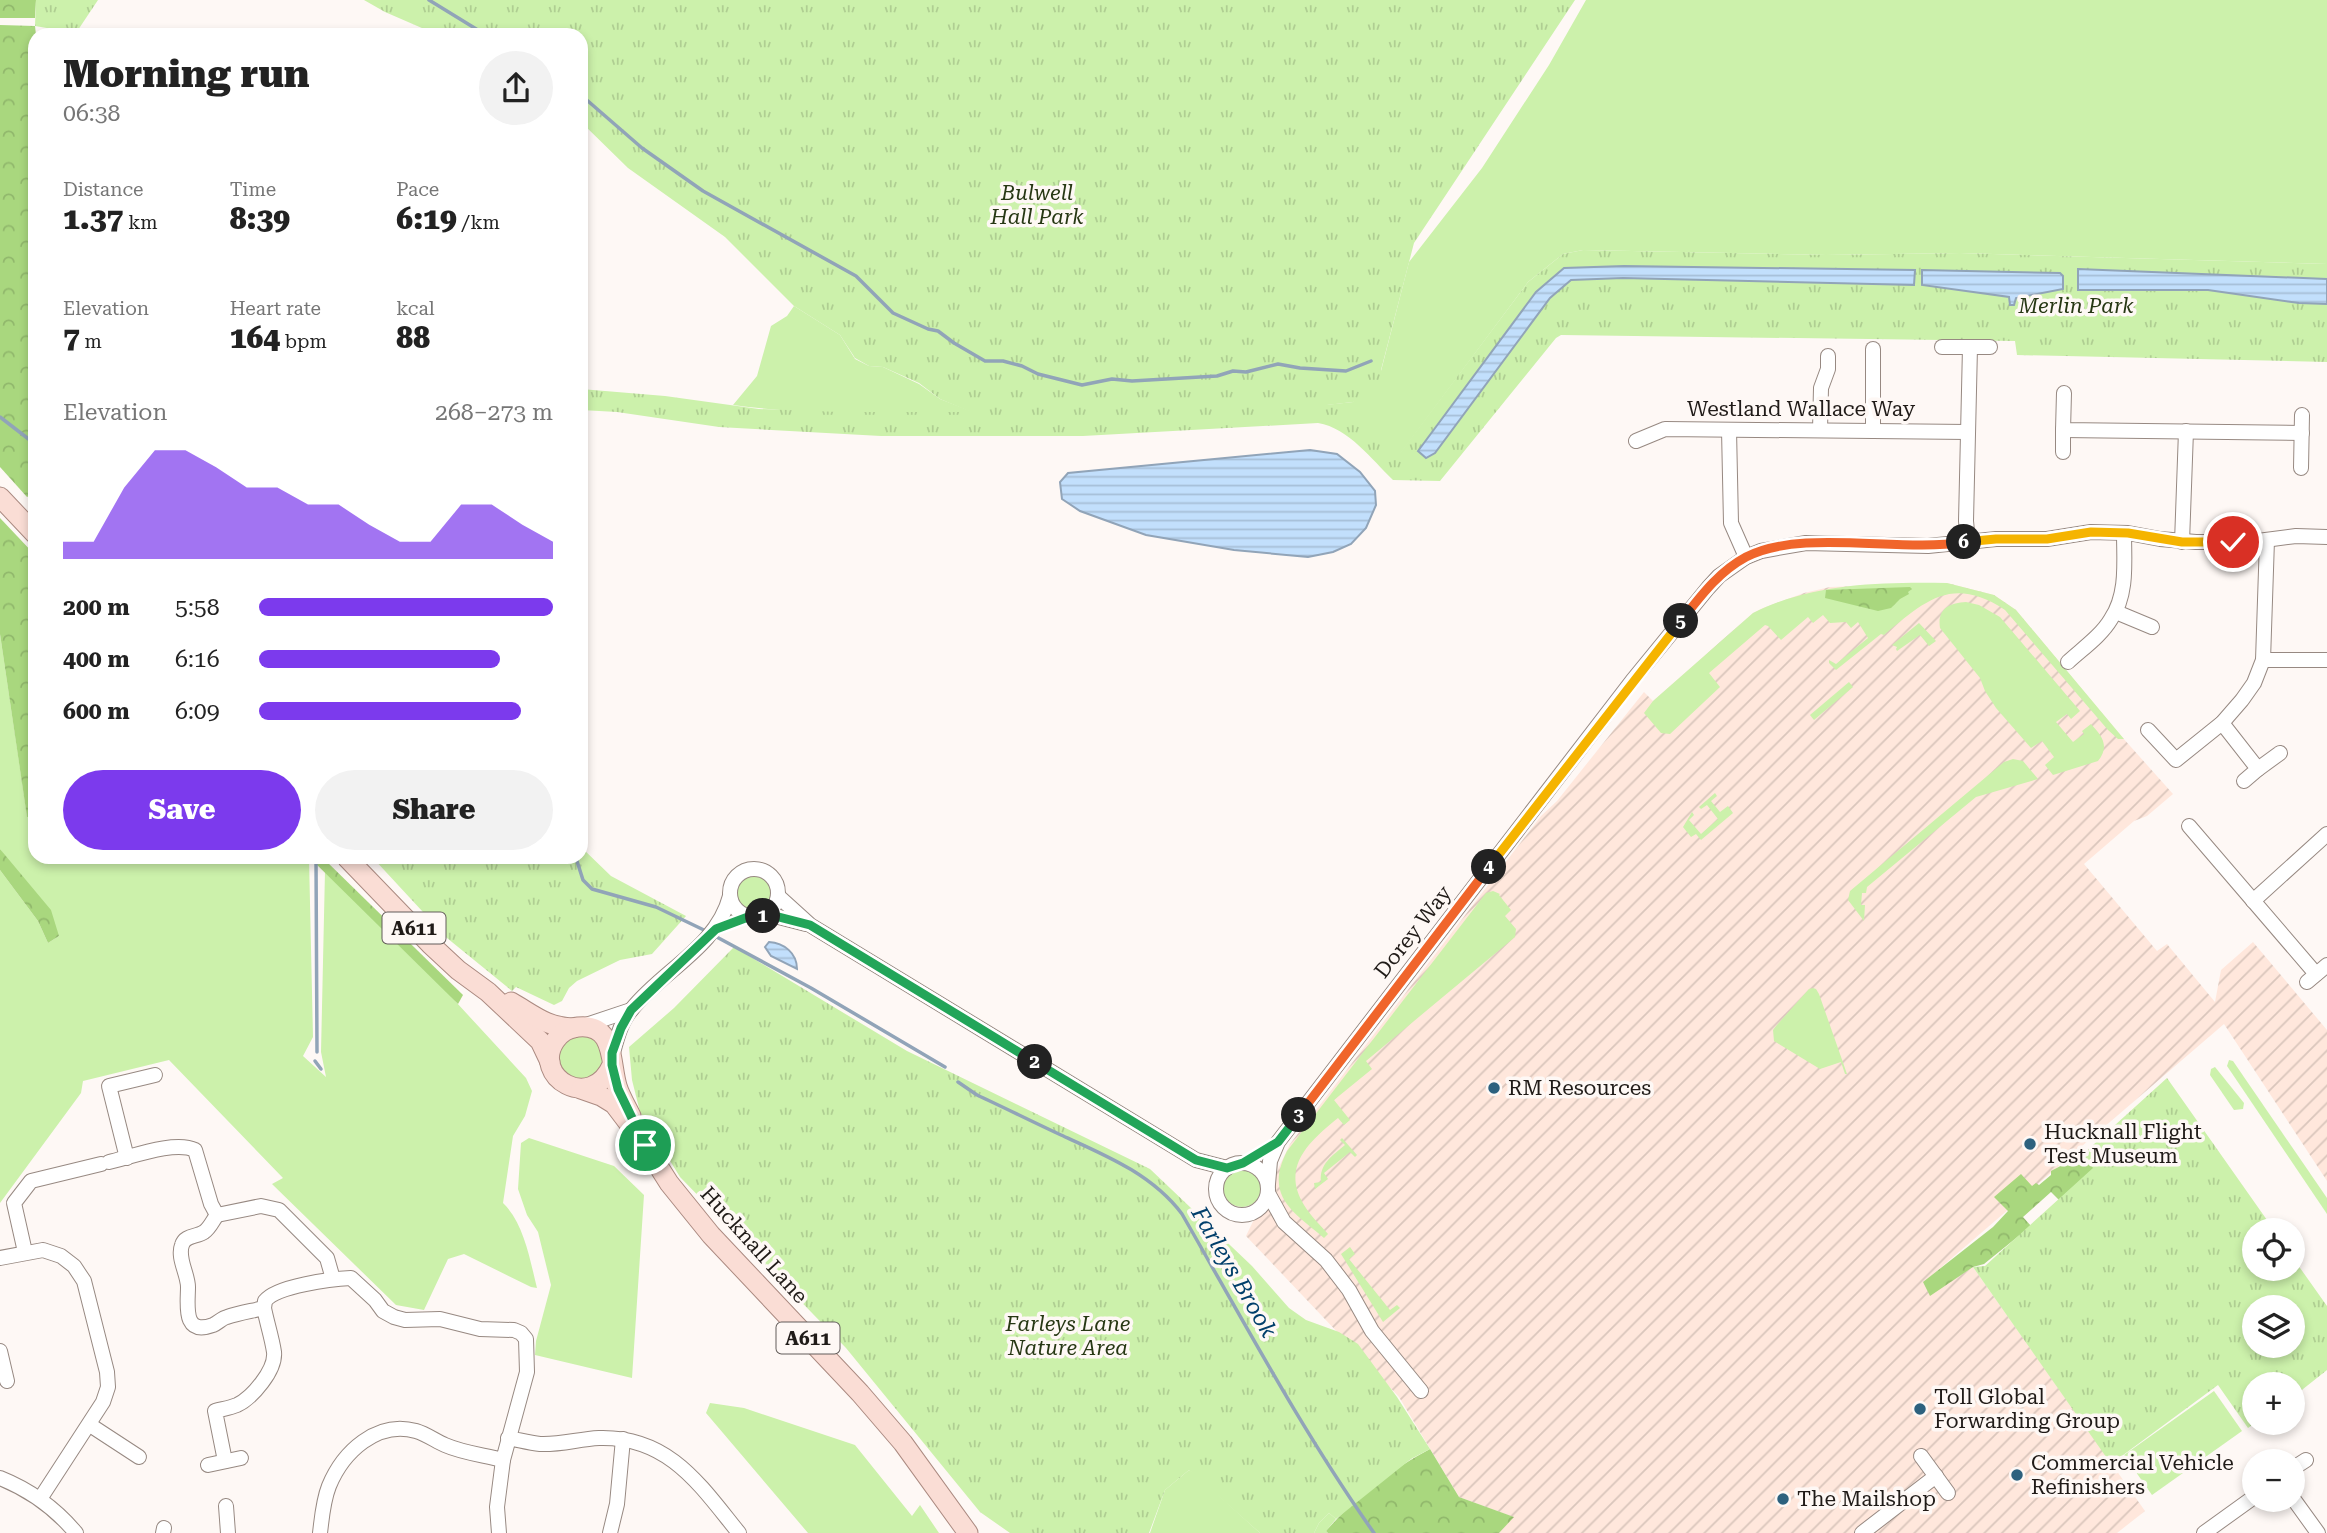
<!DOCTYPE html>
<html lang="en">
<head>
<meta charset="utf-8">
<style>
	body { margin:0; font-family:"Roboto Serif",serif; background:#f2f2f2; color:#222; height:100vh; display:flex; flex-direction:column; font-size:26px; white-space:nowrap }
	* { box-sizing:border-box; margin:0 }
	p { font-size:23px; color:#767676 }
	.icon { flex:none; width:38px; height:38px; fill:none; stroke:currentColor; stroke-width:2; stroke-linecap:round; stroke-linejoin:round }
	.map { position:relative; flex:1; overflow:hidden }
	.panel { position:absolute; left:28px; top:28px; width:560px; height:836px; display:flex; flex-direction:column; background:#fff; border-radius:21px; box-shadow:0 4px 10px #0003 }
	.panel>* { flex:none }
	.buttons { position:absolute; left:2242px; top:1218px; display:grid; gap:14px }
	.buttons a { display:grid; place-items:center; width:63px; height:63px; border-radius:50%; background:#fff; box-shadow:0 4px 10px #0003; font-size:35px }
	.pin { position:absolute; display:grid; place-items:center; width:60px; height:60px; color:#fff; margin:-30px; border:4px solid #fff; border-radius:50%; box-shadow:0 2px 7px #0007 }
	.km { position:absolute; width:35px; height:35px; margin:-18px; border-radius:50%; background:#222; color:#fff; font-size:19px; line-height:35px; text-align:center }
	.round { display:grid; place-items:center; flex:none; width:74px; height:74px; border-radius:37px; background:#f2f2f2 }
	.overview { display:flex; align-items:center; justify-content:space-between; height:119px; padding:0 35px }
	h1 { font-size:38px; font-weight:800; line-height:52px }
	.stats { display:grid; grid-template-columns:repeat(3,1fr); gap:10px; height:119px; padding:7px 35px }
	.stats div { display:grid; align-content:center }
	.stats b { font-size:30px; font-weight:800 }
	.stats small { font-size:19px; font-weight:400 }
	.stats p { font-size:19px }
	.chart { height:196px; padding:14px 35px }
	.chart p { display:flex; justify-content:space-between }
	.chart svg { width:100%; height:126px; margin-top:7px; fill:#7c3aed; opacity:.7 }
	.action { display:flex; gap:14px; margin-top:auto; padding:14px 35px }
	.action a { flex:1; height:80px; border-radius:42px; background:#7c3aed; color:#fff; font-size:28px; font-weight:800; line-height:80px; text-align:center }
	.action a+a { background:#f2f2f2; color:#222 }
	ul { padding:0 35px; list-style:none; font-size:23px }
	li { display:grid; grid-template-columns:112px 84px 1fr; align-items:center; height:52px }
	li i { height:18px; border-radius:9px; background:#7c3aed }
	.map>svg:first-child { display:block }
</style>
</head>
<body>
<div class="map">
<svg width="2327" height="1533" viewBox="0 0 2327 1533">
	<defs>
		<pattern id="industrial-furrows" width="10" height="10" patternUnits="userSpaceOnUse" patternTransform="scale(1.75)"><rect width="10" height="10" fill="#ffe7dc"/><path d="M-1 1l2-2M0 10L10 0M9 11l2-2" fill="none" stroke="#dac6bc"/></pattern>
		<pattern id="forest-crowns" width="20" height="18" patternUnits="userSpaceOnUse" patternTransform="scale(1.75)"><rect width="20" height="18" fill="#a9d77e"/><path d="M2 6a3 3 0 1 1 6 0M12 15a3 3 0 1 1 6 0" fill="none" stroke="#91b86c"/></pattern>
		<pattern id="park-tufts" width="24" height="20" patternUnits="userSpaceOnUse" patternTransform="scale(1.75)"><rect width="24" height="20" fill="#ccf1ab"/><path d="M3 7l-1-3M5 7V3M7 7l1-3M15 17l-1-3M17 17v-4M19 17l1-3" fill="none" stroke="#afce92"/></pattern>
		<pattern id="water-rules" width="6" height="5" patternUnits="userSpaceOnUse" patternTransform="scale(1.75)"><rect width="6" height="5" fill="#c2dffc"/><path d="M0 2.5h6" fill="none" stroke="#a6bfd7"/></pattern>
	</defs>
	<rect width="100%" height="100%" fill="#fef8f5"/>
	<polygon fill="url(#industrial-furrows)" points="1947,583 1994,595 2016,610 2114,728 2173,794 2147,816 2134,821 2084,864 2157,951 2167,944 2215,1002 2221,970 2253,942 2327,1030 2327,1181 2224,1024 1924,1282 1930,1295 1973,1267 2145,1511 2117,1533 1499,1533 1513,1517 1459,1497 1399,1397 1246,1236 1290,1144 1541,816 1557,801 1644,692 1653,701 1753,613 1763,608 1804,593 1830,587"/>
	<g fill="#ccf1ab">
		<polygon points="1586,0 2327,0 2327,264 1960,253 1826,255 1583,250 1563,254 1528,282 1400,454 1325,405 1353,402 1381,371 1409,262 1482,168 1549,65"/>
		<path d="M794 306 840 335 855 359 869 366 883 367 919 384 940 399 973 412C893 412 812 416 733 405L757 376 771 326 787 316Z"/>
		<path d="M1947 583 1994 595 2016 610 2124 739H2118L2108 730 2005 610C1952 575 1925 601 1884 635L1881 634 1836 670 1829 663V660L1836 664 1868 638 1858 622 1851 628 1846 622 1830 623 1823 615 1813 623 1808 617 1781 640 1768 626 1765 625 1709 673 1720 687 1670 734 1661 733 1644 713 1653 701 1753 613C1813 583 1881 582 1947 583Z"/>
		<path d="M1966 602 1979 605 2000 617 2080 711 2071 719 2067 714 2056 722 2073 742 2084 734 2082 731 2091 724C2102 736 2110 746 2098 761L2053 775 2045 765 2054 757 2042 741 2031 748 1996 708 1985 691 1980 678 1940 628C1937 609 1949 603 1966 602Z"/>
		<polygon points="1919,623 1936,641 1929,646 1920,635 1897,651 1896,649 1897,647 1892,645"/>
		<path d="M0 634 27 816H35V858H309L313 1037 303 1056 326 1077 321 1052 325 871 445 990 526 1078 532 1091 525 1116 513 1136 503 1203C524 1223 530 1260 537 1288L531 1287 464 1254 448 1259 424 1310 396 1305 272 1184 283 1178 169 1060 83 1081 81 1093 0 1203V870L38 921 48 943 59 936 0 849Z"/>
		<polygon points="1849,682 1853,687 1814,720 1810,715"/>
		<polygon points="2013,759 2023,761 2038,779 1976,797 1867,887 1866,893 1862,893 1861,905 1865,905 1864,921 1848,900 1850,891 2004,762"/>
		<polygon points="1715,793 1717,796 1711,801 1720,812 1728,806 1733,813 1701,840 1696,834 1691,837 1683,827 1692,812 1694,815 1689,820 1701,834 1718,819 1707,805 1701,809 1699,807"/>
		<circle cx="754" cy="891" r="19"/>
		<path d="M1493 891 1500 894 1499 895 1511 910 1505 916 1516 929 1515 937 1366 1061 1372 1069 1334 1100 1350 1120 1344 1125 1338 1118C1311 1140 1280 1166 1304 1205 1310 1215 1320 1225 1328 1234L1324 1238C1293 1212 1264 1196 1287 1151L1486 893Z"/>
		<polygon points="1813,988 1816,989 1819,994 1847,1074 1845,1074 1841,1062 1820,1069 1774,1041 1773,1030 1776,1026 1809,989"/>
		<polygon points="590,1034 607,1057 591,1081 568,1078 556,1058 567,1037"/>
		<polygon points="2229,1060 2233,1061 2327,1198 2327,1214 2227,1066"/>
		<polygon points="2215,1067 2244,1103 2243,1109 2234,1110 2210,1075 2211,1069"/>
		<polygon points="529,1138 614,1166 644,1195 632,1378 535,1355 536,1341 551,1285 538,1232 527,1215 518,1189 521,1143"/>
		<path d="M1342 1138 1357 1155 1355 1157 1350 1152 1324 1173 1328 1179 1315 1189 1314 1183 1321 1182C1319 1164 1332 1156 1345 1145L1340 1140Z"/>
		<circle cx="1242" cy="1188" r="19"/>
		<polygon points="1350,1247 1355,1254 1349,1259 1390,1310 1397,1305 1400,1308 1383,1322 1341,1254"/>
		<polygon points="2214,1391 2242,1431 2152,1495 2124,1455"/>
		<polygon points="710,1403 744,1408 855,1445 912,1516 920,1505 939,1533 808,1533 706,1413"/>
		<polygon points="1189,1470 1194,1473 1260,1533 1150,1533 1165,1490"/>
		<polygon points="1329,1513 1336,1519 1326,1531 1328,1533 1314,1533 1319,1523"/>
	</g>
	<g fill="url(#forest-crowns)">
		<polygon points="0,0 36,0 35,18 0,18"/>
		<polygon points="0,25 35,26 36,35 35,493 27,497 0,467"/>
		<polygon points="0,518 35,555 35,816 27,817 0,634"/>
		<polygon points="1910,587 1912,589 1908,592 1909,594 1900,599 1891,608 1878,611 1825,598 1826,590"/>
		<polygon points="0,849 51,910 59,936 48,943 38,921 0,870"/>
		<polygon points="310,858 323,858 463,995 458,1004"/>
		<polygon points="2083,1154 2094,1168 2059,1200 2051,1192 2023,1217 2031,1226 1984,1264 1973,1267 1930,1296 1923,1282 1993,1227 2008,1211 1994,1197 2021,1174 2032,1186 2036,1183 2039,1185 2051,1175 2051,1171"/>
		<path d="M1430 1449 1459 1497 1514 1517 1499 1533H1328L1326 1531C1354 1499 1392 1469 1430 1449Z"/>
	</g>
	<g fill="url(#park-tufts)" fill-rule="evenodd">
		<polygon points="36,0 98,0 76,33 35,26"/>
		<path d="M364 0H1575L1414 243 1381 370 1384 376 1383 391 1375 392 1373 396 1353 402 1327 405 1364 418 1400 453 1528 282 1563 254 1583 250 1826 255 1960 253 2327 264V362L2017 355 2015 341 1561 335 1556 338 1440 481 1393 480C1372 460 1349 428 1318 423L1083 436H881L719 427 617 412 581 410V389L665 396 759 409 839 412H971L940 399 919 383 883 367 869 366 855 358 840 335 794 306 725 237 628 168 581 122V35H438L385 12Z"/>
		<polygon points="581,847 611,876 686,916 652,954 620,960 577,981 569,988 562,1001 554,1005 516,987 512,991 447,938 373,858 581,858"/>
		<polygon points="734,947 907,1051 1150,1169 1252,1266 1289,1308 1306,1320 1339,1332 1358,1344 1397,1397 1430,1449 1411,1459 1336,1519 1329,1513 1319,1523 1314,1533 1260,1533 1189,1470 1165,1490 1149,1533 1010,1533 980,1512 846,1348 680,1177 640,1112 632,1080 629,1047 674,1008"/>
		<path d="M2167 1078 2274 1230H2254V1269H2292L2293 1258 2327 1306V1370L2293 1397 2292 1384H2254L2255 1423 2248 1428 2218 1385 2111 1464 1973 1267 1985 1266 2093 1168 2083 1154ZM2254 1307H2292V1346H2254Z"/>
	</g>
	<g fill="url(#water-rules)" stroke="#91a4b8" stroke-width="2">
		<polygon points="1624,266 1915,270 1914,285 1623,278 1571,280 1550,298 1435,453 1426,458 1418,451 1536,292 1564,268"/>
		<polygon points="2078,269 2327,279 2327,304 2299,303 2208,290 2078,290"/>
		<polygon points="1922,270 2060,273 2063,276 2063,289 2016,298 2014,305 2010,305 2009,297 1922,285"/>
		<polygon points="1310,450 1337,454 1360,472 1375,491 1376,505 1366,528 1351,544 1333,552 1308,557 1234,550 1146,535 1080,511 1062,499 1060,482 1068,473"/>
		<path d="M769 942C784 943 797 953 797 969L771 956 765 947Z"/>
	</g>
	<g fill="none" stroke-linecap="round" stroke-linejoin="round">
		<g stroke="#91a4b8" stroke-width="3.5">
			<polyline points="429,0 486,35"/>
			<polyline points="581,95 642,148 703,191 856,276 893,313 928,329 938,331 954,343 985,361 1003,361 1022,366 1038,374 1082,385 1112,379 1132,381 1217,376 1233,371 1246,372 1278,364 1300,368 1346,371 1371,361"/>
			<polyline points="0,417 35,444"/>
			<polyline points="316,858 317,1052"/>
			<polyline points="576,858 583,880 592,889 656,907 706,931"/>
			<polyline points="713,935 811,988 945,1067"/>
			<polyline points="315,1061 321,1069"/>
			<path d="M958 1082 977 1095C1005 1108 1033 1122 1061 1135 1105 1155 1152 1174 1182 1214 1244 1322 1302 1431 1374 1533"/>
		</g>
		<g stroke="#978982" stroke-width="16">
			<g id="minor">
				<polyline points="1942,347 1990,347"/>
				<polyline points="2064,393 2063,430 2302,433"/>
				<polyline points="1729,430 1731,523 1746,557"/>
				<polyline points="1820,430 1821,388 1828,369 1828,356"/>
				<polyline points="1873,431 1873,349"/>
				<polyline points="1636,441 1665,429 1968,432"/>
				<polyline points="2063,452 2063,430"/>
				<polyline points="2301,468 2302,415"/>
				<polyline points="1968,541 1966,521 1970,347"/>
				<polyline points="2182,542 2186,431"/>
				<polyline points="2116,612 2152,627"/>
				<polyline points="2263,660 2327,660"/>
				<path d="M2068 662C2082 649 2101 636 2111 619 2128 594 2124 561 2124 533"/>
				<polyline points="2222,723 2258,769 2244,781"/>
				<polyline points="2148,730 2176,760 2222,723 2242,700 2254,683 2263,660 2267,540"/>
				<polyline points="2258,769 2280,753"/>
				<polyline points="2189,826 2316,974"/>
				<circle cx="754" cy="893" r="24"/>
				<polyline points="778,896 810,925 1196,1160 1227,1168"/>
				<polyline points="2253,901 2327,834"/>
				<polyline points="767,914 806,924"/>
				<polyline points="2307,982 2327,965"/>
				<polyline points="583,1026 631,1010"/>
				<path d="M613 1053C617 1038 621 1021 632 1009 663 970 717 947 730 896"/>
				<polyline points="127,1158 109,1086 155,1075"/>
				<path d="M109 1162C131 1157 175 1140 195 1150L211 1204 217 1215"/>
				<circle cx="1242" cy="1189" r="26"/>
				<polyline points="1268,1184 1270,1161 1278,1142 1632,681 1708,588 1719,576 1746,557 1761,551 1806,543 1928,546 1996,539 2047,539 2091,532 2128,533 2160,539 2196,542 2250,542 2296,536 2327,537"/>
				<polyline points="1268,1193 1284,1222 1326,1260 1349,1290 1372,1331 1421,1391"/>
				<path d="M217 1215C213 1220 210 1228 204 1232 197 1237 185 1235 182 1245 177 1258 188 1274 188 1287 188 1305 182 1336 213 1325 218 1323 222 1318 227 1317 238 1313 252 1311 264 1308"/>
				<polyline points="217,1215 261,1206 279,1210 327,1258 333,1279"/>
				<polyline points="25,1252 14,1203 31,1181 101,1164"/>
				<polyline points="0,1258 43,1250 61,1256 74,1266 84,1281 107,1372 108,1387 103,1402 40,1499"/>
				<polyline points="0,1351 7,1381"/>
				<polyline points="90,1425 139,1457"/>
				<path d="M508 1438C519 1440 530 1443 540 1444 560 1445 579 1439 599 1438 669 1436 700 1485 739 1533"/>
				<polyline points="1921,1456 1948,1493"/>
				<path d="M225 1461 215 1411C222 1409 230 1408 237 1405 252 1398 276 1370 274 1352 272 1338 267 1323 264 1308L265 1301C276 1286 332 1279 351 1278L375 1300 383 1311 394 1317 405 1320 440 1319 480 1329 514 1330 521 1333 526 1339 527 1372 503 1460 497 1507 499 1533"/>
				<polyline points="208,1465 241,1458"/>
				<polyline points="2292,1469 2306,1460"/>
				<path d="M0 1478C30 1490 55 1508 76 1533"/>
				<polyline points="2292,1497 2318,1533"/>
				<polyline points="226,1506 228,1533"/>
				<polyline points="163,1533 164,1528"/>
				<path d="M320 1533C322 1517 323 1501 329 1486 343 1452 377 1420 416 1431 426 1434 436 1441 445 1445 463 1453 484 1455 503 1460"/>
				<polyline points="610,1533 617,1504 623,1439"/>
				<polyline points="1862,1533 1936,1476"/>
				<polyline points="2204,1533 2254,1497"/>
			</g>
		</g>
		<g stroke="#ab8a81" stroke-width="21">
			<g id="major">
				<polyline points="0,497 35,534"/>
				<polyline points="347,858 430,944 458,970 488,992 540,1041 550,1062"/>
				<path d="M511 1002C534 1015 546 1027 573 1028"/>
				<path d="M612 1065C591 1113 531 1077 555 1041 560 1033 569 1028 578 1027 615 1023 610 1062 617 1086 620 1096 626 1106 631 1116"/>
				<polyline points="581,1089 601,1096 614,1104 645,1145 669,1183 711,1235 860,1393 903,1443 968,1533"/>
			</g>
		</g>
		<use href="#minor" stroke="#fff" stroke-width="14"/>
		<use href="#major" stroke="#faddd5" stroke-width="19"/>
	</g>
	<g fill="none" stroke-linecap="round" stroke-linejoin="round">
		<g stroke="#fff" stroke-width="14">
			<polyline id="split-1" points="645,1145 618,1089 612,1065 612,1053 621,1028 631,1010 716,929 748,917 763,916"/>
		</g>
		<g stroke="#fff" stroke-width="14">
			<polyline id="split-2" points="763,916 767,914 810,925 1035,1062"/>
		</g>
		<g stroke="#fff" stroke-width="14">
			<polyline id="split-3" points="1035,1062 1196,1160 1227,1168 1243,1163 1278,1142 1299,1115"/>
		</g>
		<g stroke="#fff" stroke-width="14">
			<polyline id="split-4" points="1299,1115 1489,867"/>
		</g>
		<g stroke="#fff" stroke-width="14">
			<polyline id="split-5" points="1489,867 1681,621"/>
		</g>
		<g stroke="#fff" stroke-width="14">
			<path id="split-6" d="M1681 621C1700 597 1718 572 1746 557 1802 528 1900 553 1964 542"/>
		</g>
		<g stroke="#fff" stroke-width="14">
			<polyline id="split-7" points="1964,542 1996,539 2047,539 2091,532 2128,533 2182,542 2233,542"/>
		</g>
		<use href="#split-1" stroke="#22a559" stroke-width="9"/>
		<use href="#split-2" stroke="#22a559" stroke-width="9"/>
		<use href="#split-3" stroke="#22a559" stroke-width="9"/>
		<use href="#split-4" stroke="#f0652b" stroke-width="9"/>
		<use href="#split-5" stroke="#f5b400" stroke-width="9"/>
		<use href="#split-6" stroke="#f0652b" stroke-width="9"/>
		<use href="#split-7" stroke="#f5b400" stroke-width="9"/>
	</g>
	<g fill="#2d617e" stroke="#fef8f5" stroke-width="2.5">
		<circle cx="1494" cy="1088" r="7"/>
		<circle cx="2030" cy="1144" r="7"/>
		<circle cx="1920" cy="1409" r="7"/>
		<circle cx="2017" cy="1475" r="7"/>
		<circle cx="1783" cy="1499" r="7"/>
	</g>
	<g text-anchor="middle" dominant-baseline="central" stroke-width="7" stroke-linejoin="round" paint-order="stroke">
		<g fill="#fef8f5" stroke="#635d5a" stroke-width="2">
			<rect x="382.5" y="912.5" width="63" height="31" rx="5"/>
			<rect x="776.5" y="1322.5" width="63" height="31" rx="5"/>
		</g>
		<g font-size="19" font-weight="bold" fill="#201b18">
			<text x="414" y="928">A611</text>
			<text x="808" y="1338">A611</text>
		</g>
		<g font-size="21" font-style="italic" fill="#273814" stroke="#fef8f5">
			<text x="1037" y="193">Bulwell<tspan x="1037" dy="24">Hall Park</tspan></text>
			<text x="2076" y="306">Merlin Park</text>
			<text x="1068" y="1324">Farleys Lane<tspan x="1068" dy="24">Nature Area</tspan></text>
		</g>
		<g font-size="21" fill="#201b18" stroke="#fef8f5">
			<text x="1801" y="409">Westland Wallace Way</text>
			<text transform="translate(1413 932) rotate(-52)">Dorey Way</text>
			<text transform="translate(754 1245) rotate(48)">Hucknall Lane</text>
		</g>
		<g font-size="21" fill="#201b18" stroke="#fef8f5" text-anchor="start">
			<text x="1508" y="1088">RM Resources</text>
			<text x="2044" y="1132">Hucknall Flight<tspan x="2044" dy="24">Test Museum</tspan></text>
			<text x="1934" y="1397">Toll Global<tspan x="1934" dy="24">Forwarding Group</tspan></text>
			<text x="2031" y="1463">Commercial Vehicle<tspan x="2031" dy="24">Refinishers</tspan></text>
			<text x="1797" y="1499">The Mailshop</text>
		</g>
		<g font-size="23" font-style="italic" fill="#023f6b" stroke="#fef8f5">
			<text transform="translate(1234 1272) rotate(60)">Farleys Brook</text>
		</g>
	</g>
</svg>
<div class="buttons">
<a><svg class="icon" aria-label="locate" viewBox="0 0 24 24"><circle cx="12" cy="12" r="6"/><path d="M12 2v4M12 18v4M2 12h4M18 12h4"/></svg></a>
<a><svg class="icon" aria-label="layers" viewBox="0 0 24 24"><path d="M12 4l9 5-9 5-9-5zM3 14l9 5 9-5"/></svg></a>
<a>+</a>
<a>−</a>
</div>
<div class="pin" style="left:645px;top:1145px;background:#1e9e55"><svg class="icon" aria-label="arrive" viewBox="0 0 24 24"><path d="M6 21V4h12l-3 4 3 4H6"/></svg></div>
<div class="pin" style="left:2233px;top:542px;background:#d93025"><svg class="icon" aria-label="check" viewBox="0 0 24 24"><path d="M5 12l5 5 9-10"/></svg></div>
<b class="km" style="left:763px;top:916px">1</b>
<b class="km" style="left:1035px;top:1062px">2</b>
<b class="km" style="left:1299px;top:1115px">3</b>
<b class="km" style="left:1489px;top:867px">4</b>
<b class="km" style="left:1681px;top:621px">5</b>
<b class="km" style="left:1964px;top:542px">6</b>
<section class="panel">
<div class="overview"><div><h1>Morning run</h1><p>06:38</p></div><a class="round"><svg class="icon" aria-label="share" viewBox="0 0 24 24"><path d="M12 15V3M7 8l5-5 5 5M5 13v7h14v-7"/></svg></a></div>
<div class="stats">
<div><p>Distance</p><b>1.37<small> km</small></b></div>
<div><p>Time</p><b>8:39</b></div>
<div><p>Pace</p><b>6:19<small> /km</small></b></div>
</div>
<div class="stats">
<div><p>Elevation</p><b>7<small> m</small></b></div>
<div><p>Heart rate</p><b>164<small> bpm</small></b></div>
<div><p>kcal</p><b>88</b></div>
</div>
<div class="chart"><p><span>Elevation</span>268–273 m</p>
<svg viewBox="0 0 160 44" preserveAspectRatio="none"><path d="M0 44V38L10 38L20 19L30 6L40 6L50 12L60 19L70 19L80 25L90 25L100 32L110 38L120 38L130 25L140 25L150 32L160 38V44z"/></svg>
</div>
<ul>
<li><b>200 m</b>5:58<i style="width:100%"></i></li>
<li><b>400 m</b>6:16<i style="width:82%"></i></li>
<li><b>600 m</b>6:09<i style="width:89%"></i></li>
</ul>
<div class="action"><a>Save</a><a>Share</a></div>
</section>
</div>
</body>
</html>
